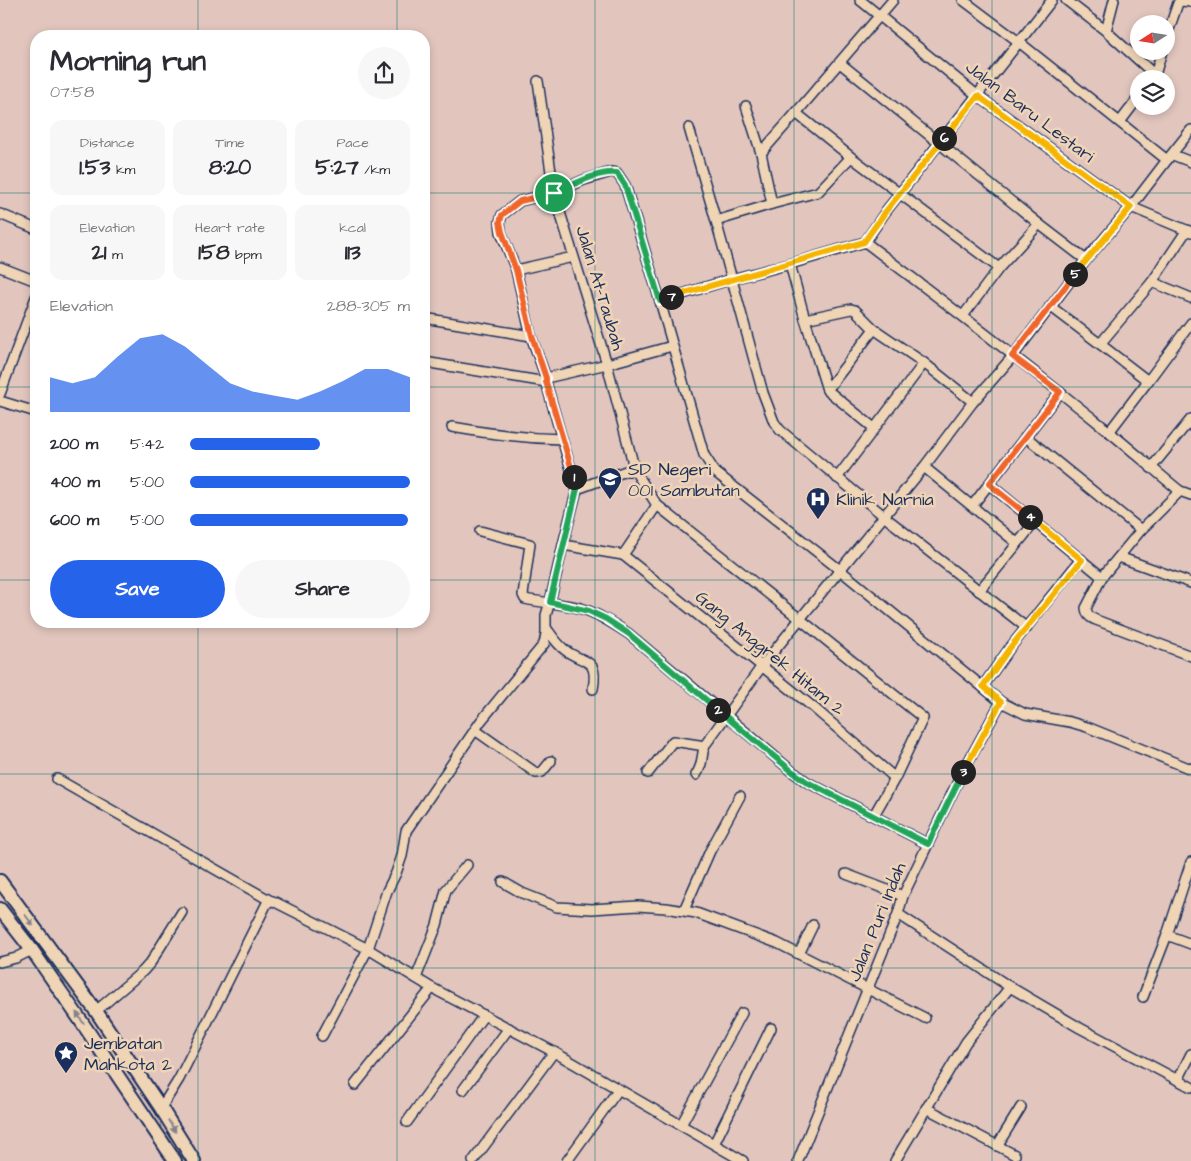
<!DOCTYPE html>
<html lang="en">
<head>
<meta charset="utf-8">
<style>
	body { margin:0; font-family:"Architects Daughter",sans-serif; background:#f7f7f7; color:#2b2b33; height:100vh; display:flex; flex-direction:column; font-size:19px; white-space:nowrap }
	* { box-sizing:border-box; margin:0 }
	p { font-size:16px; color:#7c7c81 }
	.icon { flex:none; width:28px; height:28px; fill:none; stroke:currentColor; stroke-width:2; stroke-linecap:round; stroke-linejoin:round }
	.map { position:relative; flex:1; overflow:hidden }
	.details { position:absolute; left:30px; top:30px; width:400px; height:598px; display:flex; flex-direction:column; background:#fff; border-radius:20px; box-shadow:0 2px 8px #0003 }
	.details>* { flex:none }
	.needle { width:32px; rotate:258deg }
	.tools { position:absolute; left:1130px; top:15px; display:grid; gap:10px }
	.tools a { display:grid; place-items:center; width:45px; height:45px; border-radius:50%; background:#fff; box-shadow:0 2px 8px #0003; font-size:25px }
	.pin { position:absolute; display:grid; place-items:center; width:42px; height:42px; color:#fff; margin:-21px; border:2px solid #fff; border-radius:50%; box-shadow:0 1px 5px #0007 }
	.km { position:absolute; width:25px; height:25px; margin:-12px; border-radius:50%; background:#222; color:#fff; font-size:14px; line-height:25px; text-align:center }
	.round { display:grid; place-items:center; flex:none; width:52px; height:52px; border-radius:26px; background:#f7f7f7 }
	.head { display:flex; align-items:center; justify-content:space-between; height:85px; padding:0 20px }
	h1 { font-size:28px; font-weight:800; line-height:38px }
	.figures { display:grid; grid-template-columns:repeat(3,1fr); gap:8px; height:85px; padding:5px 20px }
	.figures div { display:grid; align-content:center; border-radius:12px; background:#f7f7f7; text-align:center }
	.figures b { font-size:21px; font-weight:800 }
	.figures small { font-size:14px; font-weight:400 }
	.figures p { font-size:14px }
	.chart { height:140px; padding:10px 20px }
	.chart p { display:flex; justify-content:space-between }
	.chart svg { width:100%; height:90px; margin-top:5px; fill:#2563eb; opacity:.7 }
	.primary-button { display:flex; gap:10px; margin-top:auto; padding:10px 20px }
	.primary-button a { flex:1; height:58px; border-radius:30px; background:#2563eb; color:#fff; font-size:20px; font-weight:800; line-height:58px; text-align:center }
	.primary-button a+a { background:#f7f7f7; color:#2b2b33 }
	ul { padding:0 20px; list-style:none; font-size:16px }
	li { display:grid; grid-template-columns:80px 60px 1fr; align-items:center; height:38px }
	li i { height:12px; border-radius:6px; background:#2563eb }
	.map>svg:first-child { display:block }
</style>
</head>
<body>
<div class="map">
<svg width="1191" height="1161" viewBox="0 0 1191 1161">
	<rect width="100%" height="100%" fill="#e2c6be"/>
	<filter id="ink" filterUnits="userSpaceOnUse"><feTurbulence type="fractalNoise" baseFrequency=".02" numOctaves="2"/><feDisplacementMap in="SourceGraphic" scale="10" xChannelSelector="R" yChannelSelector="G"/><feConvolveMatrix kernelMatrix="1 2 1 2 8 2 1 2 1" color-interpolation-filters="sRGB"/></filter>
	<g filter="url(#ink)">
		<g fill="none" stroke-linecap="round" stroke-linejoin="round">
			<g stroke="#1b2f5e" stroke-width="12">
				<g id="minor">
					<polyline points="860,0 978,96 1131,207 1191,232"/>
					<polyline points="963,0 1019,42 1052,0"/>
					<polyline points="1066,0 1106,31 1155,75 1152,79"/>
					<polyline points="1106,31 1114,0"/>
					<polyline points="1166,38 1178,3 1181,1 1191,2"/>
					<polyline points="840,63 1039,224 999,268 963,316"/>
					<polyline points="1155,75 1162,51"/>
					<polyline points="538,81 554,193 607,364 546,378"/>
					<polyline points="746,106 761,153"/>
					<polyline points="796,113 893,0"/>
					<polyline points="1120,122 1139,97"/>
					<polyline points="689,128 716,221"/>
					<polyline points="1173,155 1191,162"/>
					<polyline points="851,157 818,192 772,204 761,153 796,113 851,157 999,268"/>
					<polyline points="1167,160 1191,130"/>
					<polyline points="772,204 716,221 763,393 774,422 780,430 890,521 1027,628"/>
					<polyline points="0,214 36,229"/>
					<polyline points="1039,224 1086,260"/>
					<polyline points="1187,230 1152,282 1191,298"/>
					<polyline points="865,242 790,264 805,319 851,309 855,310 874,329 924,363 973,402"/>
					<polyline points="0,267 36,281"/>
					<polyline points="516,270 573,257"/>
					<polyline points="1152,282 1100,344 1148,381 1191,323"/>
					<polyline points="660,301 732,279 790,264"/>
					<polyline points="1050,306 1100,344"/>
					<polyline points="424,318 531,336 516,270 501,232 500,222 502,215 520,201 554,193 584,180 611,172 617,173 625,185 660,301 704,455 715,472 840,570 1001,702 1025,714 1070,722 1087,727 1191,769"/>
					<polyline points="805,319 827,390 874,329"/>
					<path d="M672 346 607 364 635 471 657 505 800 619 924 467 973 402 1013 356 1086 260 1131 207 1167 160 1019 42 886 211 865 242C946 303 1028 366 1107 430 1132 450 1155 471 1180 491L1191 495"/>
					<polyline points="424,362 546,382"/>
					<polyline points="827,390 874,428"/>
					<polyline points="1060,392 989,484 1102,577"/>
					<polyline points="0,394 36,297"/>
					<polyline points="0,401 36,412"/>
					<path d="M452 427C489 434 524 438 562 439L546 382V378L531 336"/>
					<polyline points="1109,432 1148,381"/>
					<polyline points="1026,437 1141,530"/>
					<polyline points="562,439 577,489 626,471 635,471"/>
					<polyline points="924,467 1017,543"/>
					<polyline points="1151,468 1191,419"/>
					<polyline points="837,478 924,363"/>
					<polyline points="577,489 563,545 623,555 657,505"/>
					<path d="M1180 491 1141 530 1102 577 1086 608C1087 615 1089 617 1096 620L1191 656"/>
					<polyline points="972,506 989,484"/>
					<path d="M480 531 530 544 523 595 525 599C547 604 571 603 591 612 605 618 617 626 629 634L793 772 807 782 928 844"/>
					<polyline points="623,555 814,708 895,778"/>
					<polyline points="1119,557 1191,583"/>
					<polyline points="979,591 1035,522"/>
					<path d="M547 629C552 636 557 644 565 650 583 664 599 656 593 689"/>
					<polyline points="983,686 1009,649 1081,559"/>
					<polyline points="475,730 536,773 542,772 551,761"/>
					<polyline points="648,773 673,741 705,746"/>
					<path d="M696 775C705 761 700 757 705 745L762 666 800 619 923 718 895 778 874 815"/>
					<polyline points="57,779 271,901"/>
					<polyline points="846,874 903,896"/>
					<polyline points="503,882 522,893 557,907 592,909 638,906 666,908 696,913 777,943 925,1018"/>
					<polyline points="684,910 710,851 740,796"/>
					<polyline points="898,914 1010,987 1080,1028 1191,1087"/>
					<polyline points="1167,935 1191,944"/>
					<polyline points="799,954 813,925"/>
					<polyline points="0,962 16,958 32,950"/>
					<polyline points="416,978 437,925 446,890 467,865"/>
					<polyline points="1143,997 1167,935 1191,862"/>
					<polyline points="96,1011 143,971 151,962 182,912"/>
					<polyline points="322,1036 368,949 387,891 396,873 402,856 406,831 481,721 544,644 546,634 546,615 550,602 563,545"/>
					<polyline points="1178,1080 1191,1054"/>
					<polyline points="355,1085 432,988"/>
					<polyline points="463,1090 509,1028"/>
					<polyline points="161,1108 179,1079 266,905 269,901 273,901 368,949 432,988 554,1052 743,1161"/>
					<polyline points="926,1108 1015,1155"/>
					<polyline points="407,1122 484,1015"/>
					<polyline points="681,1125 742,1013"/>
					<polyline points="714,1144 771,1028"/>
					<polyline points="997,1146 1021,1107"/>
					<polyline points="473,1161 554,1052"/>
					<polyline points="567,1161 618,1090"/>
					<polyline points="798,1161 898,914 903,896 960,777 1001,702"/>
					<polyline points="895,1161 966,1042 1010,987"/>
				</g>
			</g>
			<g stroke="#1b2f5e" stroke-width="16">
				<g id="secondary">
					<polyline points="0,881 96,1011 161,1108 194,1161"/>
					<polyline points="0,909 32,950 79,1018 175,1161"/>
				</g>
			</g>
			<use href="#minor" stroke="#efd4b6" stroke-width="9"/>
			<use href="#secondary" stroke="#efd4b6" stroke-width="12"/>
		</g>
		<defs><path id="oneway-solid" d="M-6-.8H1V-3.2L6.5 0L1 3.2V.8H-6Z" transform="scale(1.25)"/></defs>
		<g fill="#85828a">
			<use href="#oneway-solid" transform="translate(29 920) rotate(53)"/>
			<use href="#oneway-solid" transform="translate(80 1018) rotate(-124)"/>
			<use href="#oneway-solid" transform="translate(172 1126) rotate(58)"/>
		</g>
	</g>
	<g fill="none" stroke-linecap="round" stroke-linejoin="round" filter="url(#ink)">
		<g stroke="#fff" stroke-width="10">
			<polyline id="split-1" points="554,193 520,201 502,215 500,222 502,232 516,270 532,336 546,378 546,382 574,477"/>
		</g>
		<g stroke="#fff" stroke-width="10">
			<polyline id="split-2" points="574,477 577,489 550,602 589,611 606,619 629,634 718,710"/>
		</g>
		<g stroke="#fff" stroke-width="10">
			<polyline id="split-3" points="718,710 793,772 807,782 928,844 963,772"/>
		</g>
		<g stroke="#fff" stroke-width="10">
			<polyline id="split-4" points="963,772 1001,702 983,686 1009,649 1082,560 1030,517"/>
		</g>
		<g stroke="#fff" stroke-width="10">
			<polyline id="split-5" points="1030,517 989,484 1060,392 1012,356 1075,274"/>
		</g>
		<g stroke="#fff" stroke-width="10">
			<polyline id="split-6" points="944,138 978,96 1131,207 1075,274"/>
		</g>
		<g stroke="#fff" stroke-width="10">
			<polyline id="split-7" points="671,297 864,242 886,211 944,138"/>
		</g>
		<g stroke="#fff" stroke-width="10">
			<path id="split-8" d="M554 193C571 186 599 170 617 173L625 185 660 301 671 297"/>
		</g>
		<use href="#split-1" stroke="#f0652b" stroke-width="6"/>
		<use href="#split-2" stroke="#22a559" stroke-width="6"/>
		<use href="#split-3" stroke="#22a559" stroke-width="6"/>
		<use href="#split-4" stroke="#f5b400" stroke-width="6"/>
		<use href="#split-5" stroke="#f0652b" stroke-width="6"/>
		<use href="#split-6" stroke="#f5b400" stroke-width="6"/>
		<use href="#split-7" stroke="#f5b400" stroke-width="6"/>
		<use href="#split-8" stroke="#22a559" stroke-width="6"/>
	</g>
	<path fill="none" stroke="#0f766e" stroke-width="1" stroke-opacity="0.55" d="M198 0V36M397 0V36M595 0V1161M794 0V1161M992 0V1161M0 193H36M424 193H1191M0 387H36M424 387H1191M0 580H36M424 580H1191M198 621V1161M397 621V1161M0 774H1191M0 968H1191"/>
	<defs>
		<g id="school-pin" transform="scale(1.25)"><path d="M0 17L-7.5 6A9.5 9.5 0 1 1 7.5 6Z" fill="#1b2f5e" stroke="#efd4b6"/><path d="M0-5L7-2L0 1L-7-2ZM-4 1L0 2.5L4 1V4Q0 6-4 4Z" fill="#fff"/></g>
		<g id="hospital-pin" transform="scale(1.25)"><path d="M0 17L-7.5 6A9.5 9.5 0 1 1 7.5 6Z" fill="#1b2f5e" stroke="#efd4b6"/><path d="M-5-5h3v3.5h4V-5h3V5h-3V1.5h-4V5h-3Z" fill="#fff"/></g>
		<g id="sight-pin" transform="scale(1.25)"><path d="M0 17L-7.5 6A9.5 9.5 0 1 1 7.5 6Z" fill="#1b2f5e" stroke="#efd4b6"/><path d="M0-6L1.8-2.2L6-1.7L2.9 1.2L3.7 5.4L0 3.3L-3.7 5.4L-2.9 1.2L-6-1.7L-1.8-2.2Z" fill="#fff"/></g>
	</defs>
	<g fill-rule="evenodd">
		<use href="#school-pin" x="610" y="479"/>
		<use href="#hospital-pin" x="818" y="499"/>
		<use href="#sight-pin" x="66" y="1053"/>
	</g>
	<g text-anchor="middle" dominant-baseline="central" stroke-width="5" stroke-linejoin="round" paint-order="stroke">
		<g font-size="18" fill="#1b2f5e" stroke="#efd4b6">
			<text transform="translate(1030 112) rotate(37)">Jalan Baru Lestari</text>
			<text transform="translate(600 288) rotate(73)">Jalan At-Taubah</text>
			<text transform="translate(770 653) rotate(39)">Gang Anggrek Hitam 2</text>
			<text transform="translate(877 922) rotate(-68)">Jalan Puri Indah</text>
		</g>
		<g font-size="18" fill="#1b2f5e" stroke="#efd4b6" text-anchor="start">
			<text x="628" y="469">SD Negeri<tspan x="628" dy="21">001 Sambutan</tspan></text>
			<text x="836" y="499">Klinik Narnia</text>
			<text x="84" y="1043">Jembatan<tspan x="84" dy="21">Mahkota 2</tspan></text>
		</g>
	</g>
</svg>
<div class="tools">
<a><svg class="needle" viewBox="-14 -14 28 28"><path d="M0-13l5 13h-10z" fill="#e53935"/><path d="M0 13l5-13h-10z" fill="#7c7c81"/></svg></a>
<a><svg class="icon" aria-label="layers" viewBox="0 0 24 24"><path d="M12 4l9 5-9 5-9-5zM3 14l9 5 9-5"/></svg></a>
</div>
<div class="pin" style="left:554px;top:193px;background:#1e9e55"><svg class="icon" aria-label="arrive" viewBox="0 0 24 24"><path d="M6 21V4h12l-3 4 3 4H6"/></svg></div>
<b class="km" style="left:574px;top:477px">1</b>
<b class="km" style="left:718px;top:710px">2</b>
<b class="km" style="left:963px;top:772px">3</b>
<b class="km" style="left:1030px;top:517px">4</b>
<b class="km" style="left:1075px;top:274px">5</b>
<b class="km" style="left:944px;top:138px">6</b>
<b class="km" style="left:671px;top:297px">7</b>
<section class="details">
<div class="head"><div><h1>Morning run</h1><p>07:58</p></div><a class="round"><svg class="icon" aria-label="share" viewBox="0 0 24 24"><path d="M12 15V3M7 8l5-5 5 5M5 13v7h14v-7"/></svg></a></div>
<div class="figures">
<div><p>Distance</p><b>1.53<small> km</small></b></div>
<div><p>Time</p><b>8:20</b></div>
<div><p>Pace</p><b>5:27<small> /km</small></b></div>
</div>
<div class="figures">
<div><p>Elevation</p><b>21<small> m</small></b></div>
<div><p>Heart rate</p><b>158<small> bpm</small></b></div>
<div><p>kcal</p><b>113</b></div>
</div>
<div class="chart"><p><span>Elevation</span>288–305 m</p>
<svg viewBox="0 0 160 44" preserveAspectRatio="none"><path d="M0 44V27L10 30L20 27L30 17L40 8L50 6L60 12L70 21L80 30L90 34L100 36L110 38L120 34L130 29L140 23L150 23L160 27V44z"/></svg>
</div>
<ul>
<li><b>200 m</b>5:42<i style="width:59%"></i></li>
<li><b>400 m</b>5:00<i style="width:100%"></i></li>
<li><b>600 m</b>5:00<i style="width:99%"></i></li>
</ul>
<div class="primary-button"><a>Save</a><a>Share</a></div>
</section>
</div>
</body>
</html>
